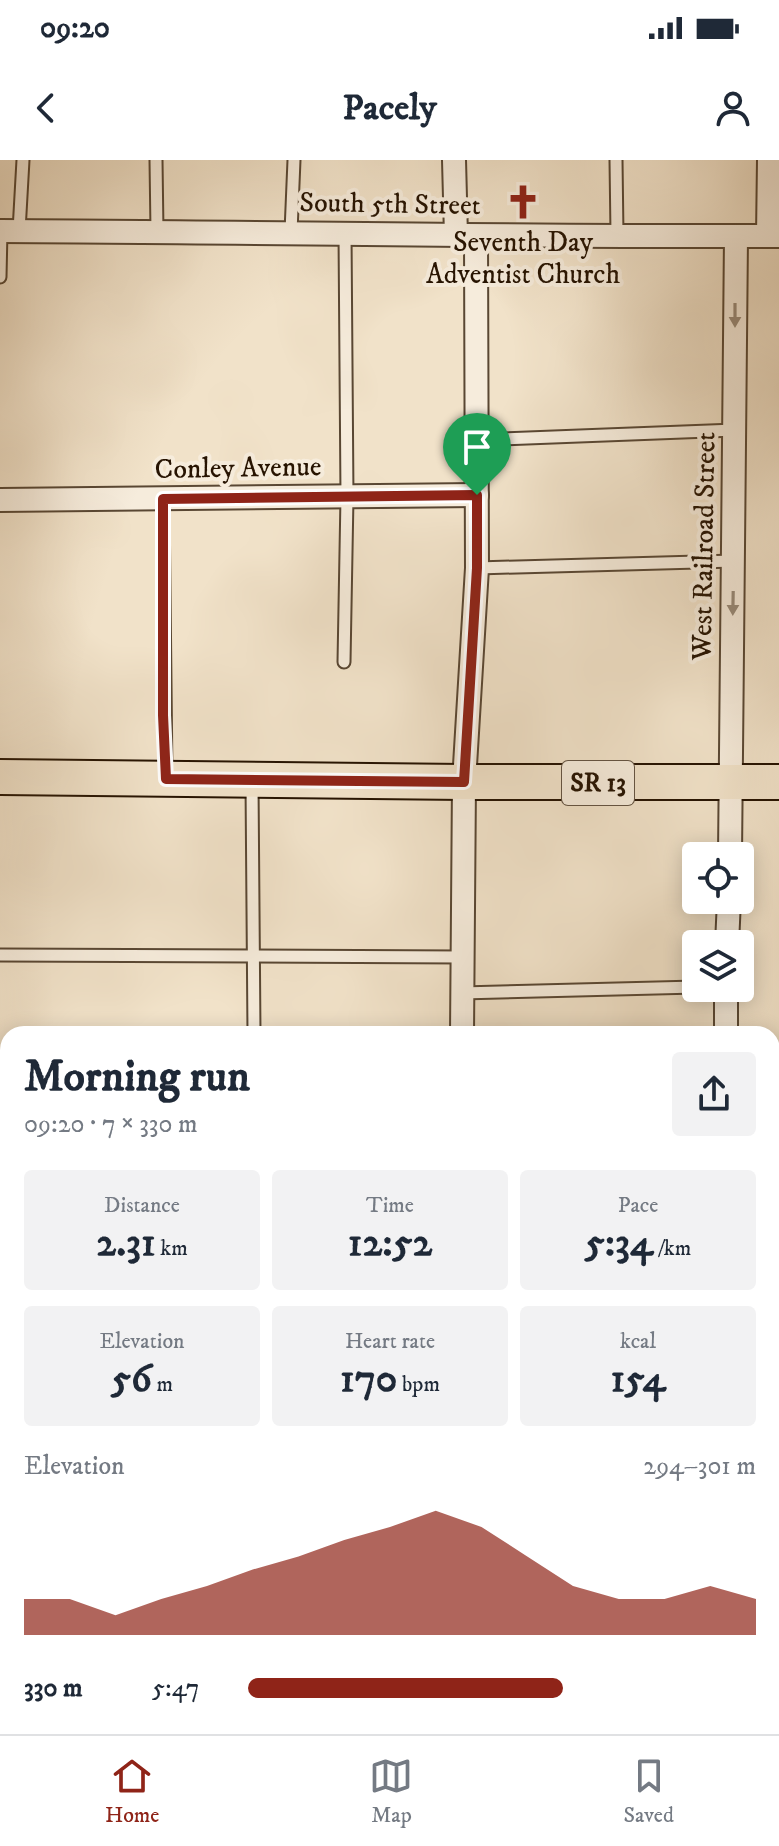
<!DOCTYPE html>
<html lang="en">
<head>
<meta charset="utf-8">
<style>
	body { margin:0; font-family:"IM FELL DW Pica",serif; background:#f2f2f3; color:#1f2937; height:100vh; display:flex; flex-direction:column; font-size:30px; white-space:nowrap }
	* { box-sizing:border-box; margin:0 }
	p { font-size:26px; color:#747a83 }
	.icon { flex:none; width:44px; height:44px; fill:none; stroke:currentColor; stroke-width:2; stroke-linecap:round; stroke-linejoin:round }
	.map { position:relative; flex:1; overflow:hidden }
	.sheet { position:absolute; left:0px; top:866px; width:780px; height:708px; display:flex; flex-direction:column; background:#fff; border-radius:24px 24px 0 0; box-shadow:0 4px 20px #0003 }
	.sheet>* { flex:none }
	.tools { position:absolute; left:682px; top:682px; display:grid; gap:16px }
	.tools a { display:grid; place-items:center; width:72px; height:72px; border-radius:8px; background:#fff; box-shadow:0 4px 20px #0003; font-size:40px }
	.pin { position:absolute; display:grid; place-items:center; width:68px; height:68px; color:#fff; margin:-82px -34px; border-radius:50% 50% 50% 0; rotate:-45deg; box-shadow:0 0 8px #0007 }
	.pin .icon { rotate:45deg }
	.round { display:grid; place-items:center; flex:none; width:84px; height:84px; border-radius:8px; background:#f2f2f3 }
	.overview { display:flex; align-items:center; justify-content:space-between; height:136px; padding:0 24px }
	h1 { font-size:44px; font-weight:700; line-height:60px }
	.stats { display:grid; grid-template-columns:repeat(3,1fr); gap:12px; height:136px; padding:8px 24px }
	.stats div { display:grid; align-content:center; border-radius:8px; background:#f2f2f3; text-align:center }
	.stats b { font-size:40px; font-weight:700 }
	.stats small { font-size:22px; font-weight:400 }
	.stats p { font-size:22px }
	.chart { height:224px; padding:16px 24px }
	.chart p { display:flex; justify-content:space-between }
	.chart svg { width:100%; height:144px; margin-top:8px; fill:#8f2418; opacity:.7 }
	ul { padding:0 24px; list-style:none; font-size:26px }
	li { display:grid; grid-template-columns:128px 96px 1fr; align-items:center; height:60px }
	li i { height:20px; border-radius:10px; background:#8f2418 }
	.status { display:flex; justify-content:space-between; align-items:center; height:56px; padding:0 40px; background:#fff; direction:ltr }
	.status svg { height:22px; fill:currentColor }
	header { display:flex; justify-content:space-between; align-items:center; height:104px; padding:0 24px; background:#fff; font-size:36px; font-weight:700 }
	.menu { display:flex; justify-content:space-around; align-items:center; height:112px; border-top:2px solid #e0e1e3; background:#fff; font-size:22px; color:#747a83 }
	.menu a { display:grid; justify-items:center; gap:4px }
	.menu .current { color:#8f2418 }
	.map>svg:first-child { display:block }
</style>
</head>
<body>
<div class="status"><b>09:20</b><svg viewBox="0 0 49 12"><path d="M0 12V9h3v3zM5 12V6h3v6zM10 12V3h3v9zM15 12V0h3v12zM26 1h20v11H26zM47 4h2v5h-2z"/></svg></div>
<header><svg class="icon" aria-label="back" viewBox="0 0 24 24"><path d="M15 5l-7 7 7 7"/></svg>Pacely<svg class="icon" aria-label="person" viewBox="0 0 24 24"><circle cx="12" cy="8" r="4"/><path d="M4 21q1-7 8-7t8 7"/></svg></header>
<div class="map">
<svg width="779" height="1574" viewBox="0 0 779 1574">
	<rect width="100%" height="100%" fill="#f1e2c9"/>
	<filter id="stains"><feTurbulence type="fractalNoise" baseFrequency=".0025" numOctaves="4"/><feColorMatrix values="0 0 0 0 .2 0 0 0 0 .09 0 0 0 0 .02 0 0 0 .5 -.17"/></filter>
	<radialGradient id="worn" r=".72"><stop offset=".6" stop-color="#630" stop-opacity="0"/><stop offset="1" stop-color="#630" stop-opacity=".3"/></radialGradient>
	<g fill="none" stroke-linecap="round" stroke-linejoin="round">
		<g stroke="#594733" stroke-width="15">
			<g id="service">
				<polyline points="156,0 157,71"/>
				<polyline points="616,0 617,74"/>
				<polyline points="19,71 23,0"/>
				<polyline points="291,72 294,0"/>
				<polyline points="0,117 1,71"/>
				<polyline points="477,280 735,270"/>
				<polyline points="163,339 166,614"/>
				<polyline points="477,408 734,401"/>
				<polyline points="344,502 347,337 345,73"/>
				<polyline points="252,623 254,874"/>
				<polyline points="0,795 462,797"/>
				<polyline points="461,833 696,827"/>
				<polyline points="0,1374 8,1374"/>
				<polyline points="96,1574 97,1566"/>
				<polyline points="431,1574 478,1569"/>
			</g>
		</g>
		<g stroke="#594733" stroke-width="26">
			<g id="minor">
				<polyline points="454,0 456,76"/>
				<path d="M0 71C260 72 519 77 779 76"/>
				<polyline points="768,76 769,0"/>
				<polyline points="0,340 477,335"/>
				<polyline points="730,696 736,77"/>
				<polyline points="727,784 729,740"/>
				<polyline points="462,874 464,622 477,408 476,77"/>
				<polyline points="726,874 726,828"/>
				<polyline points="0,1179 8,1180"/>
				<polyline points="772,1180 779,1180"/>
				<polyline points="737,1566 738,1574"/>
				<polyline points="260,1574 260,1566"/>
				<polyline points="478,1574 478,1566"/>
			</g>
		</g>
		<g stroke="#261301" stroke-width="38">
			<polyline id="primary" points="0,617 464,622 779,622"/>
		</g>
		<use href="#service" stroke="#f6ecdc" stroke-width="11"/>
		<use href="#minor" stroke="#f6ecdc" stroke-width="22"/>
		<use href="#primary" stroke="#f1e2c9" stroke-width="34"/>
	</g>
	<defs><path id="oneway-solid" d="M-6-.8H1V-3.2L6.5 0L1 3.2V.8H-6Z" transform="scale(2)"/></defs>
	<g fill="#988a79">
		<use href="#oneway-solid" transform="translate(735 155) rotate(90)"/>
		<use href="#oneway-solid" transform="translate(733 443) rotate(91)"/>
	</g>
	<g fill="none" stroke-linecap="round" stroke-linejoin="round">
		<g stroke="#fff" stroke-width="16">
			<polygon id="route" points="477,335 477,408 464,622 166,619 163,555 163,339"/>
		</g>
		<use href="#route" stroke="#8f2418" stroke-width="10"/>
	</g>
	<defs>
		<g id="church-bare" transform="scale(2.76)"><path d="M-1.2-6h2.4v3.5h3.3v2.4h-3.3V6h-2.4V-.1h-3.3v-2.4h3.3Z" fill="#8f2418" stroke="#f6ecdc" stroke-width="2.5" paint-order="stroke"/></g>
	</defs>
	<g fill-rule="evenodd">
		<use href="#church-bare" x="523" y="42"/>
	</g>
	<g text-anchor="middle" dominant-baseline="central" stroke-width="8" stroke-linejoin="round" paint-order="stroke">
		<rect fill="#f6ecdc" stroke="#645443" stroke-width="2" x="562" y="601" width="72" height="44" rx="6"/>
		<g font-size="26" font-weight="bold" fill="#261301">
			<text x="598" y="623">SR 13</text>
		</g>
		<g font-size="28" fill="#261301" stroke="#f6ecdc">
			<text transform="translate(390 44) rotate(1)">South 5th Street</text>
			<text transform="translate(238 308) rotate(-1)">Conley Avenue</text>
			<text transform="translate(704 386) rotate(-89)">West Railroad Street</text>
		</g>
		<g font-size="28" fill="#261301" stroke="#f6ecdc">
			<text x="523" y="82">Seventh Day<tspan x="523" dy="32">Adventist Church</tspan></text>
		</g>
	</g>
	<rect width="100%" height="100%" filter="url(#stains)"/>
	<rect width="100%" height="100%" fill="url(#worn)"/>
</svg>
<div class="tools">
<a><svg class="icon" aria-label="locate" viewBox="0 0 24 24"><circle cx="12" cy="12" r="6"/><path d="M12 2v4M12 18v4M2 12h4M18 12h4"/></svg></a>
<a><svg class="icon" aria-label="layers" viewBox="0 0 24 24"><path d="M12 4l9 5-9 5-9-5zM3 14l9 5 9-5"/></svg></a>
</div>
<div class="pin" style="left:477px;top:335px;background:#1e9e55"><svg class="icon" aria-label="arrive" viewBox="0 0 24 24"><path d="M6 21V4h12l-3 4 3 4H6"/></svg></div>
<section class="sheet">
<div class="overview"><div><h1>Morning run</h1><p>09:20 · 7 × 330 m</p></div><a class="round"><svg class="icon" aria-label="share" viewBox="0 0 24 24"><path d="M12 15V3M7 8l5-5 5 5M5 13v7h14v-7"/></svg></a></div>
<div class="stats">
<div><p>Distance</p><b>2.31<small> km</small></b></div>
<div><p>Time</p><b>12:52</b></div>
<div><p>Pace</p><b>5:34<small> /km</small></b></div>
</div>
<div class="stats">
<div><p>Elevation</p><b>56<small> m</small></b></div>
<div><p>Heart rate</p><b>170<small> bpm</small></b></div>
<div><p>kcal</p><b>154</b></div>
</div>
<div class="chart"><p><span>Elevation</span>294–301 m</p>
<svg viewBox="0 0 160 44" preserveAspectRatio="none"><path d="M0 44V33L10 33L20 38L30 33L40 29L50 24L60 20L70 15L80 11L90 6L100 11L110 20L120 29L130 33L140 33L150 29L160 33V44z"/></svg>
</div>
<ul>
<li><b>330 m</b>5:47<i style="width:62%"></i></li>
</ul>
</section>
</div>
<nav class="menu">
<a class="current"><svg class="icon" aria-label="home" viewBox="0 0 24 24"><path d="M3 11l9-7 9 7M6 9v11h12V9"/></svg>Home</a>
<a><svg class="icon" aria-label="map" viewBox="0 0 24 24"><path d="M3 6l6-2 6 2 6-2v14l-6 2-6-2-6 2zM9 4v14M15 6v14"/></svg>Map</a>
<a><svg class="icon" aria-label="saved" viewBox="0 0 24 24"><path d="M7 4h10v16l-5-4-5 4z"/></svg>Saved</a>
</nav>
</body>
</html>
